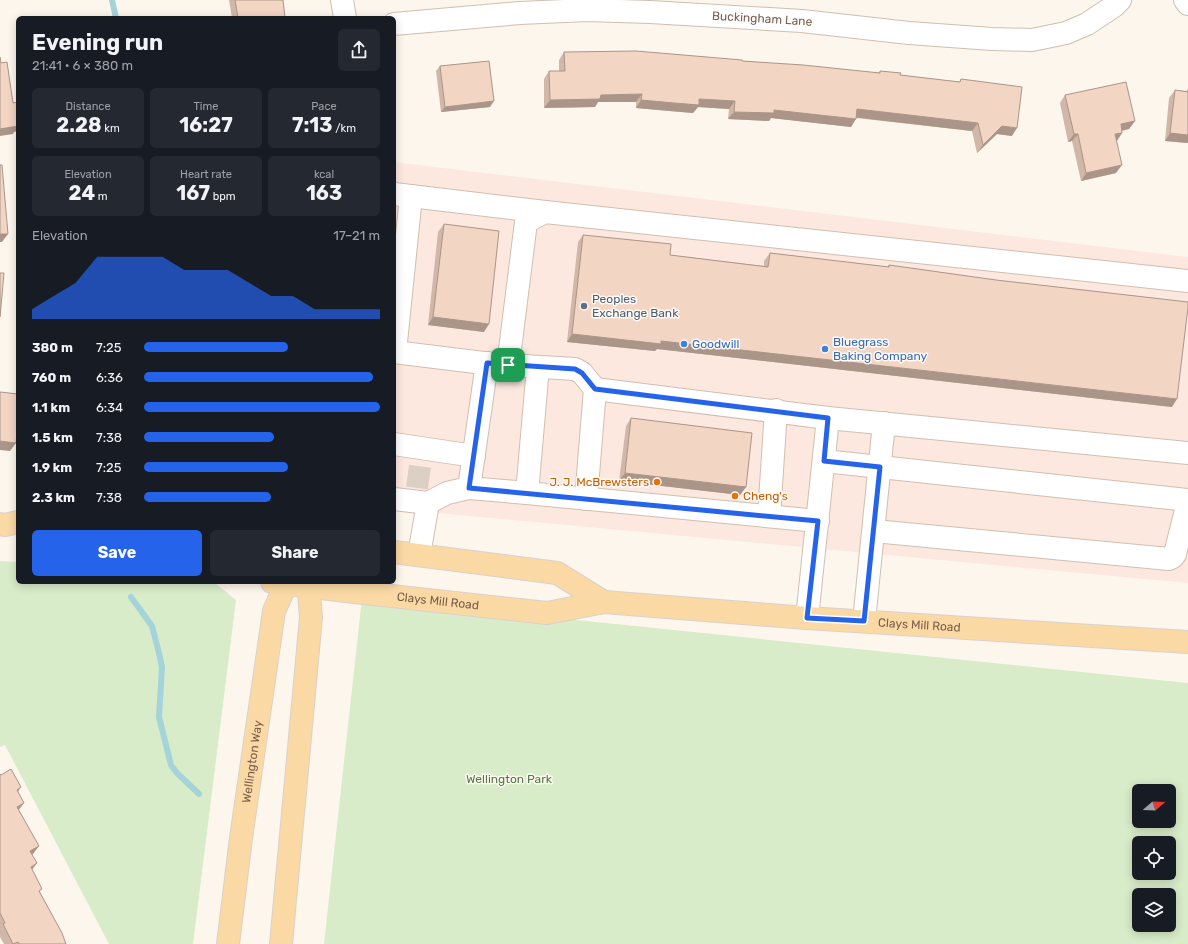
<!DOCTYPE html>
<html lang="en">
<head>
<meta charset="utf-8">
<style>
	body { margin:0; font-family:Rubik,sans-serif; background:#242831; color:#f1f3f6; height:100vh; display:flex; flex-direction:column; font-size:15px; white-space:nowrap }
	* { box-sizing:border-box; margin:0 }
	p { font-size:13px; color:#9ea1a6 }
	.icon { flex:none; width:22px; height:22px; fill:none; stroke:currentColor; stroke-width:2; stroke-linecap:round; stroke-linejoin:round }
	.map { position:relative; flex:1; overflow:hidden }
	.details { position:absolute; left:16px; top:16px; width:380px; height:568px; display:flex; flex-direction:column; background:#171b24; border-radius:6px; box-shadow:0 2px 10px #0003 }
	.details>* { flex:none }
	.needle { width:26px; rotate:71deg }
	.buttons { position:absolute; left:1132px; top:784px; display:grid; gap:8px }
	.buttons a { display:grid; place-items:center; width:44px; height:44px; border-radius:6px; background:#171b24; box-shadow:0 2px 10px #0003; font-size:20px }
	.pin { position:absolute; display:grid; place-items:center; width:34px; height:34px; color:#fff; margin:-17px; border-radius:8px; box-shadow:0 2px 6px #0006 }
	.round { display:grid; place-items:center; flex:none; width:42px; height:42px; border-radius:6px; background:#242831 }
	.overview { display:flex; align-items:center; justify-content:space-between; height:68px; padding:0 16px }
	h1 { font-size:22px; font-weight:700; line-height:30px }
	.stats { display:grid; grid-template-columns:repeat(3,1fr); gap:6px; height:68px; padding:4px 16px }
	.stats div { display:grid; align-content:center; border-radius:6px; background:#242831; text-align:center }
	.stats b { font-size:20px; font-weight:700 }
	.stats small { font-size:11px; font-weight:400 }
	.stats p { font-size:11px }
	.chart { height:112px; padding:8px 16px }
	.chart p { display:flex; justify-content:space-between }
	.chart svg { width:100%; height:72px; margin-top:4px; fill:#2563eb; opacity:.7 }
	.primary-button { display:flex; gap:8px; margin-top:auto; padding:8px 16px }
	.primary-button a { flex:1; height:46px; border-radius:6px; background:#2563eb; color:#fff; font-size:16px; font-weight:700; line-height:46px; text-align:center }
	.primary-button a+a { background:#242831; color:#f1f3f6 }
	ul { padding:0 16px; list-style:none; font-size:13px }
	li { display:grid; grid-template-columns:64px 48px 1fr; align-items:center; height:30px }
	li i { height:10px; border-radius:5px; background:#2563eb }
	.map>svg:first-child { display:block }
</style>
</head>
<body>
<div class="map">
<svg width="1188" height="944" viewBox="0 0 1188 944">
	<rect width="100%" height="100%" fill="#fdf6ec"/>
	<polygon fill="#fde8e0" points="394,162 1188,257 1188,583 394,509"/>
	<g fill="#d8ecc9" fill-rule="evenodd">
		<polygon points="0,561 18,562 18,582 210,582 215,583 236,600 193,944 109,944 5,745 0,747"/>
		<path d="M362 598 1188 683V944H324ZM1139 791H1169V821H1139ZM1139 843H1169V873H1139ZM1139 895H1169V925H1139Z"/>
	</g>
	<g fill="none" stroke-linecap="round" stroke-linejoin="round">
		<g stroke="#a5d3da" stroke-width="6">
			<polyline points="112,0 116,18"/>
			<polyline points="131,597 152,626 159,653 162,667 159,717 171,765 177,773 199,794"/>
		</g>
		<polyline stroke="#dcd0c4" stroke-width="22" stroke-dasharray="22 11" stroke-linecap="butt" points="417,488 420,466"/>
		<g stroke="#d1beb0" stroke-width="24">
			<g id="minor">
				<polyline points="342,0 345,18"/>
				<polyline points="1185,0 1188,4"/>
				<path id="s1" d="M394 24 520 13 587 10 650 12 802 21 909 33 992 39 1032 40 1066 33 1087 24 1114 6 1120 0"/>
				<polyline points="394,194 545,212"/>
				<polyline points="1188,281 545,212 526,222 508,365 575,369 582,373 595,389 828,418 1188,453"/>
				<polyline points="394,352 500,365"/>
				<polyline points="395,352 411,196"/>
				<polyline points="487,363 469,488 527,493"/>
				<polyline points="538,367 527,493 818,521"/>
				<polyline points="394,444 474,456"/>
				<polyline points="824,461 1188,500"/>
				<polyline points="394,499 428,503"/>
				<polyline points="586,499 595,389"/>
				<polyline points="769,516 776,410"/>
				<polyline points="874,531 1169,559 1173,557 1175,554 1188,502"/>
				<polyline points="419,555 428,503 447,493 469,488"/>
				<polyline points="807,618 828,418"/>
				<polyline points="864,621 884,423"/>
			</g>
		</g>
		<g stroke="#dad1cd" stroke-width="24">
			<g id="major">
				<polyline points="0,524 5,525 18,522"/>
				<polyline points="394,552 557,573 604,602"/>
				<path id="s2" d="M272 582 346 591 547 613 604 602 807 618 1188 642"/>
				<path id="s3" d="M228 944 241 838 274 611 287 582"/>
				<polyline points="281,944 311,617 308,582"/>
			</g>
		</g>
		<use href="#minor" stroke="#fff" stroke-width="22"/>
		<use href="#major" stroke="#fbd9a5" stroke-width="22"/>
	</g>
	<g fill="#d1b7a8">
		<polygon points="229,0 283,0 285,18 232,18"/>
		<polygon points="564,52 742,61 879,73 880,71 900,75 959,82 961,79 1012,136 997,134 977,153 972,131 856,118 851,127 771,118 769,121 728,119 729,109 698,107 693,113 669,111 636,108 636,102 598,102 595,107 544,108 544,79 549,71 559,71 559,60"/>
		<polygon points="440,66 490,107 441,112 436,71"/>
		<polygon points="1188,89 1188,143 1165,141 1169,98 1175,90 1186,91"/>
		<polygon points="1065,95 1135,121 1129,129 1122,131 1122,133 1116,141 1116,173 1081,181 1072,141 1068,142 1060,103"/>
		<polygon points="444,224 484,332 428,325 438,232"/>
		<polygon points="583,235 670,255 764,266 764,261 770,253 887,267 889,265 1172,407 657,349 655,351 567,342 578,242"/>
		<polygon points="631,418 746,487 740,495 619,481 626,426"/>
		<polygon points="0,774 18,792 24,803 19,810 33,854 32,854 32,870 40,892 66,944 4,944 0,937"/>
	</g>
	<g fill="#aa9588">
		<polygon points="642,94 636,102 598,102 595,107 544,108 550,100 601,95"/>
		<polygon points="699,99 735,101 729,109 698,107 693,113 636,108 641,100"/>
		<polygon points="494,101 490,107 441,112 445,107"/>
		<polygon points="857,109 978,123 972,131 852,117"/>
		<polygon points="774,110 856,119 851,127 771,118 769,121 728,119 734,112"/>
		<polygon points="1135,121 1129,129 1115,132 1121,124"/>
		<polygon points="18,124 18,131 14,132 13,134 0,136 0,129"/>
		<polygon points="1002,126 1017,128 1012,136 997,134 977,153 983,145"/>
		<polygon points="1122,133 1117,141 1110,142 1115,134"/>
		<polygon points="1170,133 1188,135 1188,143 1165,141"/>
		<polygon points="1074,134 1078,134 1072,141 1068,142"/>
		<polygon points="1122,165 1116,173 1081,181 1086,173"/>
		<polygon points="0,234 8,234 2,242 0,242"/>
		<polygon points="433,317 489,324 484,332 428,325"/>
		<polygon points="572,334 661,341 1177,399 1172,407 657,349 655,351 567,342"/>
		<polygon points="0,441 16,443 10,451 0,450"/>
		<polygon points="625,473 746,487 740,495 619,481"/>
		<polygon points="21,787 16,795 17,790"/>
		<polygon points="24,803 18,810 17,807"/>
		<polygon points="39,846 33,854 24,859 30,851"/>
		<polygon points="37,863 31,871 31,867"/>
	</g>
	<g fill="#f3d5c3" stroke="#aa9588">
		<polygon points="235,0 283,0 285,18 237,18 238,18"/>
		<polygon points="636,51 742,60 742,61 803,65 880,73 880,71 901,73 900,75 960,82 961,79 1022,87 1017,128 1002,126 983,145 978,123 857,109 856,119 774,110 774,113 734,112 735,101 699,99 699,105 674,103 641,100 642,94 601,95 600,99 550,100 549,71 565,71 564,52"/>
		<polygon points="0,57 1,63 7,62 13,103 18,102 18,126 0,129"/>
		<polygon points="489,61 494,101 445,107 440,66"/>
		<polygon points="1126,82 1135,121 1121,124 1122,133 1115,134 1122,165 1086,173 1078,134 1074,134 1065,95"/>
		<polygon points="1175,90 1188,92 1188,135 1170,133"/>
		<polygon points="0,165 2,165 8,234 0,234"/>
		<polygon points="444,224 499,231 489,324 433,317"/>
		<polygon points="583,235 671,244 670,255 768,267 770,253 889,267 889,265 996,280 1188,302 1188,307 1177,399 661,341 661,344 572,334"/>
		<polygon points="0,273 4,273 0,317"/>
		<polygon points="0,392 18,394 18,424 16,443 0,441"/>
		<polygon points="631,418 752,433 746,487 625,473"/>
		<polygon points="11,769 21,787 17,790 24,803 17,807 39,846 30,851 37,863 31,867 42,889 39,891 62,933 66,944 19,944 18,942 13,944 3,924 5,923 0,913 0,774 1,775"/>
	</g>
	<g fill="none" stroke-linecap="round" stroke-linejoin="round">
		<g stroke="#fff" stroke-width="8">
			<polygon id="route" points="487,363 575,369 582,373 595,389 828,418 824,461 880,467 864,621 807,618 818,521 469,488"/>
		</g>
		<use href="#route" stroke="#2563eb" stroke-width="5"/>
	</g>
	<circle fill="#5c6f8a" stroke="#fffaf3" stroke-width="1.5" cx="584" cy="306" r="4"/>
	<g fill="#3f7fe0" stroke="#fffaf3" stroke-width="1.5">
		<circle cx="684" cy="344" r="4"/>
		<circle cx="825" cy="349" r="4"/>
	</g>
	<g fill="#e8710a" stroke="#fffaf3" stroke-width="1.5">
		<circle cx="657" cy="482" r="4"/>
		<circle cx="735" cy="496" r="4"/>
	</g>
	<g text-anchor="middle" dominant-baseline="central" stroke-width="3" stroke-linejoin="round" paint-order="stroke">
		<g font-size="12" fill="#7a5c4d" stroke="#fffaf3">
			<text stroke="none"><textPath href="#s1" startOffset="369">Buckingham Lane</textPath></text>
			<text stroke="none"><textPath href="#s2" startOffset="167">Clays Mill Road</textPath></text>
			<text stroke="none"><textPath href="#s2" startOffset="651">Clays Mill Road</textPath></text>
			<text stroke="none"><textPath href="#s3" startOffset="184">Wellington Way</textPath></text>
		</g>
		<g font-size="12" fill="#4e5e75" stroke="#fffaf3" text-anchor="start">
			<text x="592" y="299">Peoples<tspan x="592" dy="14">Exchange Bank</tspan></text>
		</g>
		<g font-size="12" fill="#366cbe" stroke="#fffaf3" text-anchor="start">
			<text x="833" y="342">Bluegrass<tspan x="833" dy="14">Baking Company</tspan></text>
			<text x="692" y="344">Goodwill</text>
		</g>
		<g font-size="12" fill="#c56008" stroke="#fffaf3" text-anchor="end">
			<text x="649" y="482">J. J. McBrewsters</text>
			<text x="743" y="496" text-anchor="start">Cheng's</text>
		</g>
		<g font-size="12" fill="#537a41" stroke="#fffaf3">
			<text x="509" y="779">Wellington Park</text>
		</g>
	</g>
</svg>
<div class="buttons">
<a><svg class="needle" viewBox="-14 -14 28 28"><path d="M0-13l5 13h-10z" fill="#e53935"/><path d="M0 13l5-13h-10z" fill="#9ea1a6"/></svg></a>
<a><svg class="icon" aria-label="locate" viewBox="0 0 24 24"><circle cx="12" cy="12" r="6"/><path d="M12 2v4M12 18v4M2 12h4M18 12h4"/></svg></a>
<a><svg class="icon" aria-label="layers" viewBox="0 0 24 24"><path d="M12 4l9 5-9 5-9-5zM3 14l9 5 9-5"/></svg></a>
</div>
<div class="pin" style="left:508px;top:365px;background:#1e9e55"><svg class="icon" aria-label="arrive" viewBox="0 0 24 24"><path d="M6 21V4h12l-3 4 3 4H6"/></svg></div>
<section class="details">
<div class="overview"><div><h1>Evening run</h1><p>21:41 · 6 × 380 m</p></div><a class="round"><svg class="icon" aria-label="share" viewBox="0 0 24 24"><path d="M12 15V3M7 8l5-5 5 5M5 13v7h14v-7"/></svg></a></div>
<div class="stats">
<div><p>Distance</p><b>2.28<small> km</small></b></div>
<div><p>Time</p><b>16:27</b></div>
<div><p>Pace</p><b>7:13<small> /km</small></b></div>
</div>
<div class="stats">
<div><p>Elevation</p><b>24<small> m</small></b></div>
<div><p>Heart rate</p><b>167<small> bpm</small></b></div>
<div><p>kcal</p><b>163</b></div>
</div>
<div class="chart"><p><span>Elevation</span>17–21 m</p>
<svg viewBox="0 0 160 44" preserveAspectRatio="none"><path d="M0 44V38L10 30L20 22L30 6L40 6L50 6L60 6L70 14L80 14L90 14L100 22L110 30L120 30L130 38L140 38L150 38L160 38V44z"/></svg>
</div>
<ul>
<li><b>380 m</b>7:25<i style="width:61%"></i></li>
<li><b>760 m</b>6:36<i style="width:97%"></i></li>
<li><b>1.1 km</b>6:34<i style="width:100%"></i></li>
<li><b>1.5 km</b>7:38<i style="width:55%"></i></li>
<li><b>1.9 km</b>7:25<i style="width:61%"></i></li>
<li><b>2.3 km</b>7:38<i style="width:54%"></i></li>
</ul>
<div class="primary-button"><a>Save</a><a>Share</a></div>
</section>
</div>
</body>
</html>
